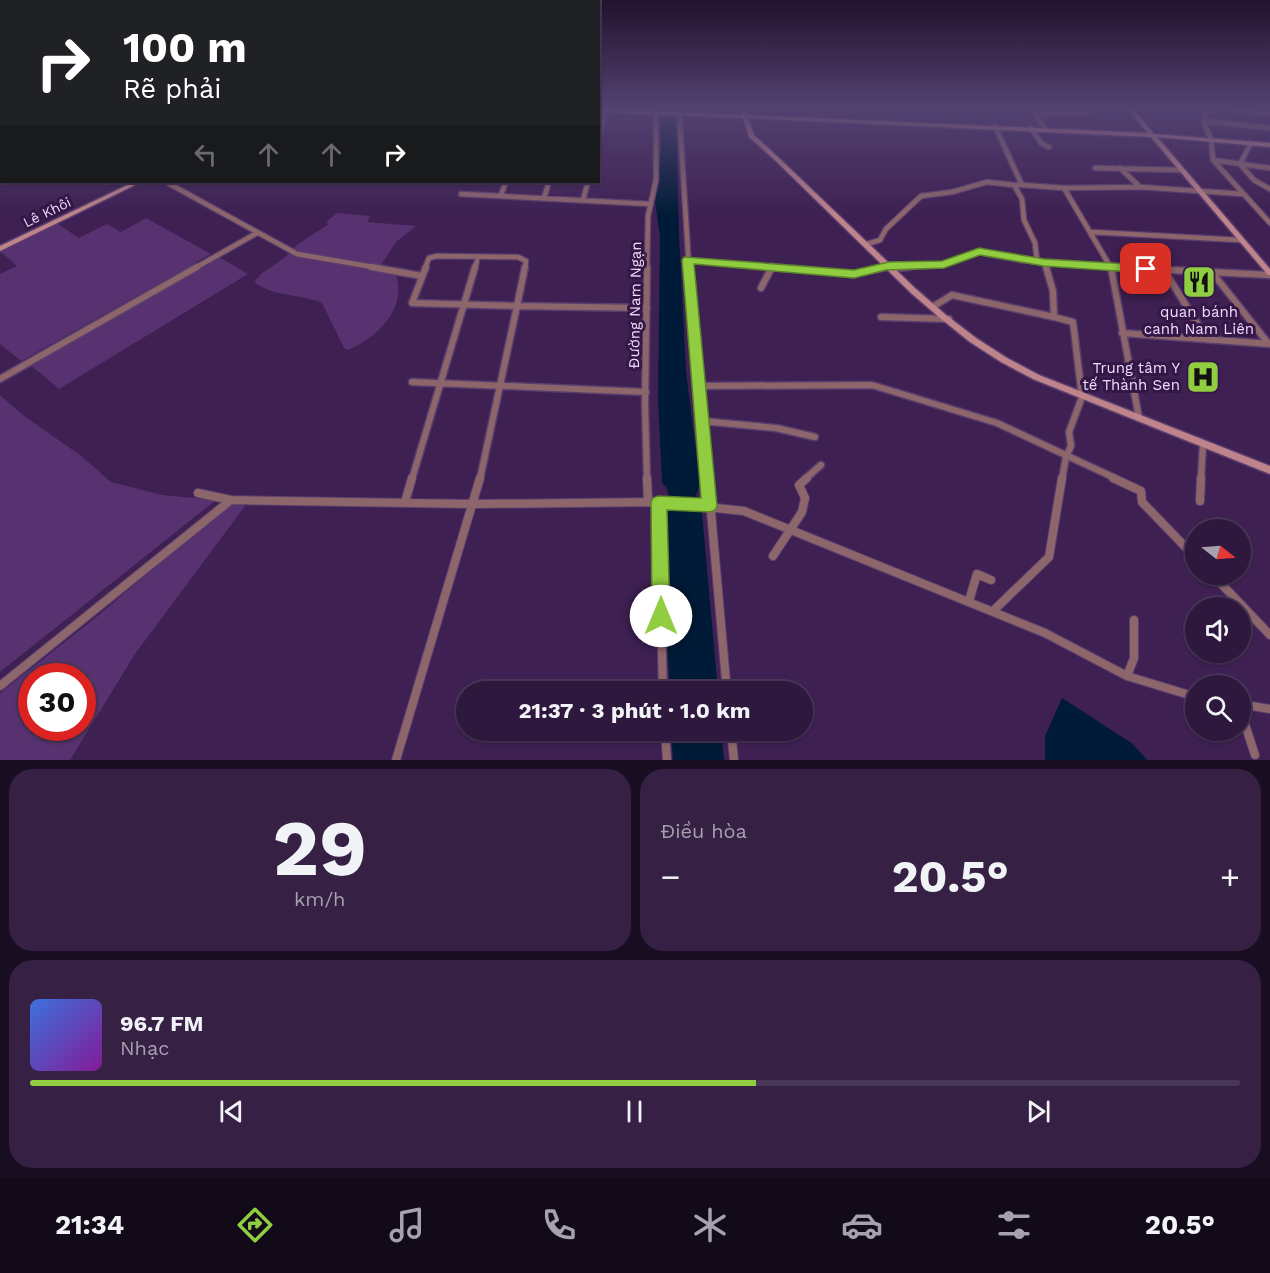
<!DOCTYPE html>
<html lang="vi">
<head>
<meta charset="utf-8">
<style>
  body { margin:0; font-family:"Work Sans",sans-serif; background:#362145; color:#f1f3f6; height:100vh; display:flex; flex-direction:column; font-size:22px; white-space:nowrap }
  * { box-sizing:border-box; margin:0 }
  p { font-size:20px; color:#a7a0b0 }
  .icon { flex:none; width:33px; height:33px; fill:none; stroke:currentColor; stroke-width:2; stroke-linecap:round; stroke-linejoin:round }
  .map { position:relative; height:760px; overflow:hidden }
  .side { display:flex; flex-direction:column; gap:9px; padding:9px; background:#190d22; flex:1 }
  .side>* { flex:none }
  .top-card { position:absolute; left:0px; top:0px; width:600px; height:183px; box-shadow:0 2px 4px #0004,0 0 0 2px #493758; background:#202124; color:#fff; overflow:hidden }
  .needle { width:39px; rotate:107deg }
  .tools { position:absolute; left:1185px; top:519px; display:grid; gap:12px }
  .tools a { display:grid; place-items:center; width:66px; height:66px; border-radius:50%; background:#2e183e; box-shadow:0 2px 4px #0004,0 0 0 2px #493758; font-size:30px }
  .speed { position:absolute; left:18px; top:663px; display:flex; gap:12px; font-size:30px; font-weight:700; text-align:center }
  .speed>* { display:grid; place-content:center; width:78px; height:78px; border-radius:50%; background:#2e183e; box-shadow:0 2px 4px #0004,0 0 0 2px #493758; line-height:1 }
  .speed .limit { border:9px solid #d22; background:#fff; color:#111 }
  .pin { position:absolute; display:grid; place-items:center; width:51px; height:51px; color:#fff; margin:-26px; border-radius:12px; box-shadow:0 3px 9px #0006 }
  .me { position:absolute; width:66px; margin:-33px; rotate:0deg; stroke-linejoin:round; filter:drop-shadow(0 0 4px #0008) }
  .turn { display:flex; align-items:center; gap:21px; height:126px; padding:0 24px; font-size:27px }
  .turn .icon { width:78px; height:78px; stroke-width:2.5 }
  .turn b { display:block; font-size:42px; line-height:51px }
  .lanes { display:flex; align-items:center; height:57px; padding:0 24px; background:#0003; justify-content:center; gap:30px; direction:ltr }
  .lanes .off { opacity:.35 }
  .big { font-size:45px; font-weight:700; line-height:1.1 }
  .side .widget { flex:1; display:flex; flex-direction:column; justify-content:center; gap:9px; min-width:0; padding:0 21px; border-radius:24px; background:#362145 }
  .side .dial { align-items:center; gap:0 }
  .dial b { font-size:78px; line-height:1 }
  .song { display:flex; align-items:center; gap:18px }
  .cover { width:72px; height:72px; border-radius:9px; background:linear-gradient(135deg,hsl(220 70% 55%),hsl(290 70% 35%)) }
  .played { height:6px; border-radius:3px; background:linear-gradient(90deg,#90cd40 60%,#493758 60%) }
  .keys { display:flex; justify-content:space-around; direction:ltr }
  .heat { display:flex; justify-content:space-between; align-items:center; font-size:33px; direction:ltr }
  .side .tiles { flex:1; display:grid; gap:9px; grid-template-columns:1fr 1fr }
  .widget:last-child { grid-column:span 2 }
  .trip { position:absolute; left:456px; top:681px; width:357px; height:60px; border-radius:30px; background:#2e183e; box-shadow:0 2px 4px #0004,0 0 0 2px #493758; font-weight:700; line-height:60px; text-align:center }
  .dock { display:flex; height:96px; justify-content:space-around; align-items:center; background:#120a19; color:#a7a0b0 }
  .dock .icon { width:42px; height:42px }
  .dock .active { color:#90cd40 }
  .dock b { font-size:27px; color:#f1f3f6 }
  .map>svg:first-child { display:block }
</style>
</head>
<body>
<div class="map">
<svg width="1270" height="760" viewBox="0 0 1270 760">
  <rect width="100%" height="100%" fill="#3e2052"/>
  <path fill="#573170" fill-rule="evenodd" d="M337 213 370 216 367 222 416 226 396 242 379 268 396 275C407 310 377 337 348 350L344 348 322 303C299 293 275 298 254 282L261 274 284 258 298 244 329 224 326 222Z
    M146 218 211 254 21 361 0 344V274L17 266 0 251 58 224 79 238 107 224 121 232Z
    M219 257 248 274 59 389 29 364Z
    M0 395 24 416 80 455 111 482 162 495 216 500 0 672Z
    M232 502H248L135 654 70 760H0V693L94 619ZM32 676H82V728H32Z"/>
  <path fill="#001b37" d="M660 109H677L674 115 676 119 679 234 686 371 700 485 696 495 701 502 718 691H670L664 587V504L669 497 667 488 662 483 658 400 660 236 655 202 661 151Z
    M916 109H1078L944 114Z
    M1062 698 1133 744 1147 760H1045V736Z
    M671 731H721L724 760H673Z"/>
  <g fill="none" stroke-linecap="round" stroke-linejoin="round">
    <defs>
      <path id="street-far2" d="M679 109 689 268
        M1207 109 1204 123 1211 139 1213 160 1270 223
        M1228 109 1270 114
        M1205 121 1270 128
        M995 126 1022 185H1014L1022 199 1024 220 1035 243 1037 261
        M1031 128 1041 143 1049 147
        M1045 129 1035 114 1085 113 1091 109
        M598 139 604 116
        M1213 160 1270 168
        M1240 164 1254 180 1270 189
        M1240 164 1251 143
        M1095 168 1181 170
        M1120 168 1140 187
        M166 182 297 254 379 268
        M1022 185 1064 188 1140 187 1243 194
        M1064 188 1111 268
        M461 194 650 204
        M501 195 506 182
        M544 198 549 182
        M583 200 588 182
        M1091 232 1240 240
        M867 244 880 240 886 229 921 196 952 192 987 182 1014 185
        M688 260 788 268
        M1044 262 1046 268
        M195 268 257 233
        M425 268 429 258 437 256 518 257 526 261 525 268
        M475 268 478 257
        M647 268 648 216 656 180V109
        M771 268 772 266
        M878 268 889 266
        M891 268 944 265 979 252 1021 260 1140 268"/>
      <path id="street-far1" d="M371 267 422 276
        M426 267 412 303 517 306
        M647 267 645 404 647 479
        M689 267 708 479
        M770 267 854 274 885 267
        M1046 267 1053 291 1054 317 1073 322 1082 397 1069 432 1071 446 1066 457 1062 479
        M1110 267 1270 275
        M1111 267 1139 418
        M891 268 909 267
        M1164 270 1207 339
        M1211 271 1268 343
        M761 288 772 267
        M517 306 647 308
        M517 306 525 267
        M934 306 952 295 1054 317
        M881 317 949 319
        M1122 333 1270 344
        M0 379 197 267
        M412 382 646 392
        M699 386 872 385 997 423 1117 479
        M702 421 776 428 815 437
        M412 479 475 267
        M480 479 517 306
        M805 479 821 465
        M1201 479 1203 444"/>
      <path id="street" d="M647 478 648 502
        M708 478 727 692
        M1113 478 1141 491 1142 502 1196 558
        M198 493 231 500
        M1200 501 1201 478
        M405 502 412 478
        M658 502 663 692
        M773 556 802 512 805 498 799 485 807 478
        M1212 574 1270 635
        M969 601 977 574 991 580
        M993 611 1049 557 1062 478
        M1127 676 1134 658V620
        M0 686 231 500 474 504 658 502 744 511 1045 633 1127 676 1196 697
        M1240 704 1270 709
        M1240 709 1255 755
        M665 730 667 760
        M731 730 734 760
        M396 760 480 478"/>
      <path id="secondary" d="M598 109 742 115 741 109H746L747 115 1148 133 1128 109H1133L1154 134 1270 143V147L1157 137 1270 269V275H1268L1151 137 748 118 754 135 780 159 916 289 946 315 976 338 1007 358 1039 375 1270 466V474L1033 379 1001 362 970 342 940 318 911 293 776 161 749 137 743 118 598 112Z
        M0 166H2V170H0Z
        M0 172H2V176H0Z
        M134 182H141L0 251V246Z"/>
    </defs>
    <use href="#street-far2" stroke="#5a3e6d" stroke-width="7"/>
    <use href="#street-far1" stroke="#5a3e6d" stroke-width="9"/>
    <use href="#street" stroke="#5a3e6d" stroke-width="10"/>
    <use href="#secondary" stroke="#5a3e6d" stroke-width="3"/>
    <use href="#street-far2" stroke="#8c666b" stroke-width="4.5"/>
    <use href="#street-far1" stroke="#8c666b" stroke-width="6"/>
    <use href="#street" stroke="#8c666b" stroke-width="8"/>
    <use href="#secondary" fill="#bf838b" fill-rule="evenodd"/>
  </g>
  <linearGradient id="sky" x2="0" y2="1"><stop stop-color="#22122d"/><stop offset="0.5" stop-color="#524271"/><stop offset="1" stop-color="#524271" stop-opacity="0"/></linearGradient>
  <rect width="1270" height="216" fill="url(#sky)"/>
  <path fill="#90cd40" stroke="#5e852a" stroke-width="1.5" d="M979 248 1044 259 1146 265 1152 269 1146 273 1044 266 980 255 944 268 886 270 854 278 694 264 717 506 715 510 710 512 667 510 670 616 667 622 661 625 655 622 652 616 651 502 653 498 658 496 701 498 682 260 684 257 854 270 889 262 942 261Z"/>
  <defs>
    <symbol id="restaurant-square" viewBox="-11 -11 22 22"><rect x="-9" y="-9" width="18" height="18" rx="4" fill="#90cd40" stroke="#341647"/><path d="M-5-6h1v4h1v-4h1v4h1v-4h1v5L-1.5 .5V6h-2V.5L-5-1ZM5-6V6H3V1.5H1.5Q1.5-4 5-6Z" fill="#111"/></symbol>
    <symbol id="hospital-square" viewBox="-11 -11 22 22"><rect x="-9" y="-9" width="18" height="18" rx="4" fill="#90cd40" stroke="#341647"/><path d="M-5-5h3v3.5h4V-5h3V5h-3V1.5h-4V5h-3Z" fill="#111"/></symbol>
  </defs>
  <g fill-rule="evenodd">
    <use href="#restaurant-square" x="1180" y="263" width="38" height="38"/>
    <use href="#hospital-square" x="1184" y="358" width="38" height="38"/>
  </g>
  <g text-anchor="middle" stroke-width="6" stroke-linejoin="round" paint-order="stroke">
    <g font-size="14" fill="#eedcfc" stroke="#341647">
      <text transform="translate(47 212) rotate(-26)" y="5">Lê Khôi</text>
    </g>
    <g font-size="15" fill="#eedcfc" stroke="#341647">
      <text transform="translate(635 305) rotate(-89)" y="5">Đường Nam Ngạn</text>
    </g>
    <g font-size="15" fill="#eedcfc" stroke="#341647">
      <text x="1199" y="317">quan bánh<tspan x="1199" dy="17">canh Nam Liên</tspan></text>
      <text x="1180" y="373" text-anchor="end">Trung tâm Y<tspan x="1180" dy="17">tế Thành Sen</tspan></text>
    </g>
  </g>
</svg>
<div class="tools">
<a><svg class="needle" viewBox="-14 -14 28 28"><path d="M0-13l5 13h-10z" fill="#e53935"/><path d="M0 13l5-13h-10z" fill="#a7a0b0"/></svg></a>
<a><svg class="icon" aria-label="sound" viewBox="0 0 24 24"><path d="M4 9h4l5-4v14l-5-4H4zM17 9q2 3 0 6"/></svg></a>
<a><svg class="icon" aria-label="search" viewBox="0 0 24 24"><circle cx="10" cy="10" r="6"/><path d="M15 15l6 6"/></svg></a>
</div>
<div class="speed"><div class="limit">30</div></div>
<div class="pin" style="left:1146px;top:269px;background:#d93025"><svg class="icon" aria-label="arrive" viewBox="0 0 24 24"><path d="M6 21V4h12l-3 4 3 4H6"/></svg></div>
<svg class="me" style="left:661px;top:616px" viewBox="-20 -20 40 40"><circle r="19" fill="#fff"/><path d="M0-13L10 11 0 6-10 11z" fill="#90cd40"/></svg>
<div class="trip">21:37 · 3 phút · 1.0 km</div>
<div class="top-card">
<div class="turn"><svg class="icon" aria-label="right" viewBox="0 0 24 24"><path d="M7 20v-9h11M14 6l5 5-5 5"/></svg><div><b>100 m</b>Rẽ phải</div></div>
<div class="lanes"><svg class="icon off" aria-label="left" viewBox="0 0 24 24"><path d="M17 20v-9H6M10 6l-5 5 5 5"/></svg><svg class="icon off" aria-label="ahead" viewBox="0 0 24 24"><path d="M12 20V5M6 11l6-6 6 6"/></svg><svg class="icon off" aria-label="ahead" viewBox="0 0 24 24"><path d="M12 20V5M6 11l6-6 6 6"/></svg><svg class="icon" aria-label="right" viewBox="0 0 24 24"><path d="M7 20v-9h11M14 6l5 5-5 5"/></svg></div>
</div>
</div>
<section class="side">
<div class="tiles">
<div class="widget dial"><b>29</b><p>km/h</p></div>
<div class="widget"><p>Điều hòa</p>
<div class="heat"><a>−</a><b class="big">20.5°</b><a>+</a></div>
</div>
<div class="widget">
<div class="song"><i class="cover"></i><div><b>96.7 FM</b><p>Nhạc</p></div></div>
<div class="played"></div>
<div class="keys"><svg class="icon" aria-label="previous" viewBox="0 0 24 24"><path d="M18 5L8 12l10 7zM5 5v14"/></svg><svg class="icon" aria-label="pause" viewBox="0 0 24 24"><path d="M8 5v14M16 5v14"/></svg><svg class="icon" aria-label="next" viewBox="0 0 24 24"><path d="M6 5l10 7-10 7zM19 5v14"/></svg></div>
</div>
</div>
</section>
<nav class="dock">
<b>21:34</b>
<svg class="icon active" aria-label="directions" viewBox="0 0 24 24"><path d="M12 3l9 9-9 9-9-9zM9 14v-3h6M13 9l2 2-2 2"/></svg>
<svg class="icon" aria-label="music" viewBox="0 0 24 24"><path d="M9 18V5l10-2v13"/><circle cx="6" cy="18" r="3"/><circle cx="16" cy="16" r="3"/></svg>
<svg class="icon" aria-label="phone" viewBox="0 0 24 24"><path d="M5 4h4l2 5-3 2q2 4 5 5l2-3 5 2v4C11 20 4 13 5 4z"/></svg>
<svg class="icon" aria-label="climate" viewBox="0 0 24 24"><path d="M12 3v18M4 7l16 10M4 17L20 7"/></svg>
<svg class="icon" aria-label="car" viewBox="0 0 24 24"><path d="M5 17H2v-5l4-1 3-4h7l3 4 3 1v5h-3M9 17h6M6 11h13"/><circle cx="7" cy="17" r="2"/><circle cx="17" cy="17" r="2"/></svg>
<svg class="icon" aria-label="filters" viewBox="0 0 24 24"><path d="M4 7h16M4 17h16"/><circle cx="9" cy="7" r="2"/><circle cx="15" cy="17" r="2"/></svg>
<b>20.5°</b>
</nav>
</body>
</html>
